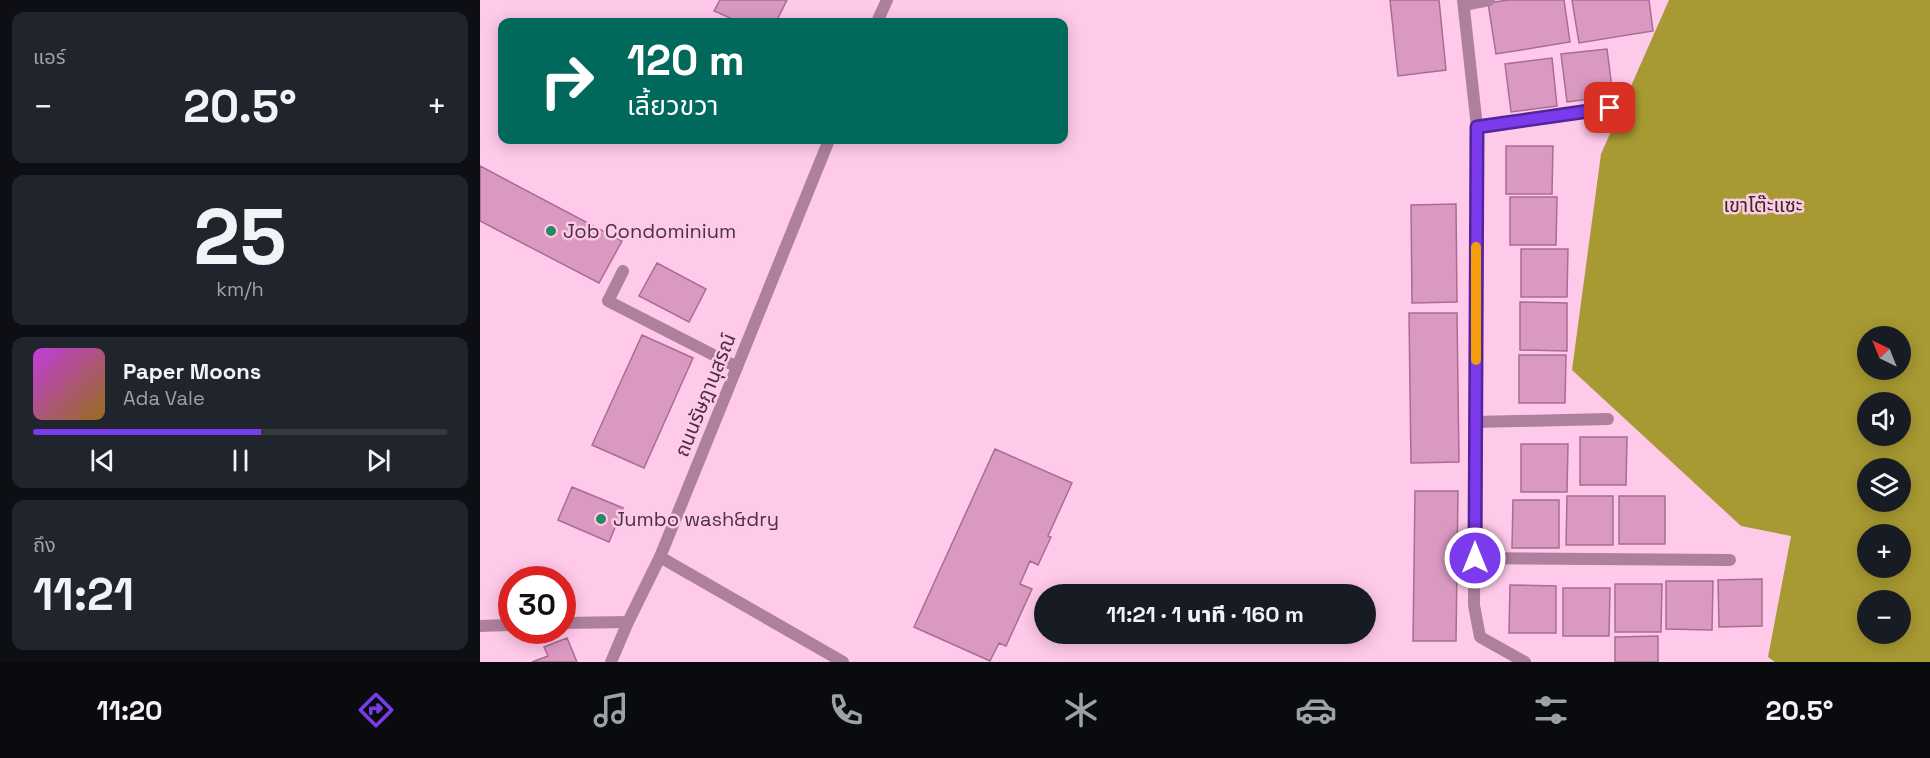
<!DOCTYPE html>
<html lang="th">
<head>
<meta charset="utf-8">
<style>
  body { margin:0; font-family:"Space Grotesk","Noto Sans Thai",sans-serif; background:#20242c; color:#f1f3f6; height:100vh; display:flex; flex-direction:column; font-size:22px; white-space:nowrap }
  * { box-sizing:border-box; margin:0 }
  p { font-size:20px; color:#9ea1a6 }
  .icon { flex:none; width:33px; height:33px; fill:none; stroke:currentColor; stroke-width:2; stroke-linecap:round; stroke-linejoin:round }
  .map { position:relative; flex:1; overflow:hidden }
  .details { display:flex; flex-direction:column; gap:12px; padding:12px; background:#0d0f14; width:480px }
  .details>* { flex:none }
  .banner { position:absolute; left:18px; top:18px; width:570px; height:126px; border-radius:12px; box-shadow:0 3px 15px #0003; background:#00695c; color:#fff; overflow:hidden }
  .needle { width:39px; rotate:317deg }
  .fabs { position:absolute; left:1377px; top:326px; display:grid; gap:12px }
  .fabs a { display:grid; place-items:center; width:54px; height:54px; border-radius:50%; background:#171b24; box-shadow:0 3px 15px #0003; font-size:30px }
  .speed { position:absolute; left:18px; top:566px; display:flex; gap:12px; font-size:30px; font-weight:700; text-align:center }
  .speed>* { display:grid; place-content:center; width:78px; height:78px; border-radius:50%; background:#171b24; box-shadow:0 3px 15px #0003; line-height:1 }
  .speed .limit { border:9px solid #d22; background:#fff; color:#111 }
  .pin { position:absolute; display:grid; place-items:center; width:51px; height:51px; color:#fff; margin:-26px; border-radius:12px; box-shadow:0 3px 9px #0006 }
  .me { position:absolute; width:66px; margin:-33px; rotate:0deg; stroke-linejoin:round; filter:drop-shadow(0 0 4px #0008) }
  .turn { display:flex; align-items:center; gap:21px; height:126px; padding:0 30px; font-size:27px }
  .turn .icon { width:78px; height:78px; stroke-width:2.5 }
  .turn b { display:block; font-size:42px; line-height:51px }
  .big { font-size:45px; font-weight:800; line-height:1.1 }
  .details .widget { flex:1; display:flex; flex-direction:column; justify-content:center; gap:9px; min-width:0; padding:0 21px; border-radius:12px; background:#20242c }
  .details .dial { align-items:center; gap:0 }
  .dial b { font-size:78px; line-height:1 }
  .song { display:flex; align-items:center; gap:18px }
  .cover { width:72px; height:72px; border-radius:9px; background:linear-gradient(135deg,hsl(290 70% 55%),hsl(40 70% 35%)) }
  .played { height:6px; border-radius:3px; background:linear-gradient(90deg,#7c3aed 55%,#363941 55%) }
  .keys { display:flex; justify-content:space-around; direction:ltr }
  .heat { display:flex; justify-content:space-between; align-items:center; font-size:33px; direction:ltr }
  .trip { position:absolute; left:554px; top:584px; width:342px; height:60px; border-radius:30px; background:#171b24; box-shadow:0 3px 15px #0003; font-weight:800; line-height:60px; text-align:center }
  .dock { display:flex; height:96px; justify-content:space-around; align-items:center; background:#090b0e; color:#9ea1a6 }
  .dock .icon { width:42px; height:42px }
  .dock .active { color:#7c3aed }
  .dock b { font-size:27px; color:#f1f3f6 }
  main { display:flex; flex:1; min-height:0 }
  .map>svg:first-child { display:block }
</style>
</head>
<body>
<main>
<section class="details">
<div class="widget"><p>แอร์</p>
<div class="heat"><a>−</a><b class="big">20.5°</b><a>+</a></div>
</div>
<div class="widget dial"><b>25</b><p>km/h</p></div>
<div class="widget">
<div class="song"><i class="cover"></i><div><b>Paper Moons</b><p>Ada Vale</p></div></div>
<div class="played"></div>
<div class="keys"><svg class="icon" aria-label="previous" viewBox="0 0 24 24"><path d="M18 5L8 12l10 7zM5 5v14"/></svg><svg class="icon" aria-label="pause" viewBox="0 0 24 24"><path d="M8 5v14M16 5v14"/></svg><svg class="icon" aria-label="next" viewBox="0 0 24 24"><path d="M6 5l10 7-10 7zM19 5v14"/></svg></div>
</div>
<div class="widget"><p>ถึง</p><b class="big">11:21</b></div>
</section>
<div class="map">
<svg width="1450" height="662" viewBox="0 0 1450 662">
  <rect width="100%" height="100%" fill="#ffc9ea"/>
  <path fill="#a89a32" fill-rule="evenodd" d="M1189 0H1450V662H1295L1288 657 1311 536 1261 526 1092 370 1121 154ZM1388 336H1420V369H1388ZM1388 402H1420V435H1388ZM1388 468H1420V501H1388ZM1388 534H1420V567H1388ZM1388 600H1420V633H1388Z"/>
  <path fill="#d999c1" stroke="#a96c93" stroke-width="1.5" d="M240 0H307L296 22H259L234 11Z
    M910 0H959L966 70 918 76Z
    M1028 0H1084L1090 42 1016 54 1008 3Z
    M1092 0H1169L1173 31 1099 43Z
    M1127 49 1133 96 1087 102 1081 54Z
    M1072 58 1077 106 1031 112 1025 64Z
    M1026 146H1073L1072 194H1026Z
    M0 166 142 241 119 283 0 221Z
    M1030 197H1077L1076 245H1030Z
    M976 204 977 302 932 303 931 205Z
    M1041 249H1088L1087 297H1041Z
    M177 263 226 289 209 322 159 296Z
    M1040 302 1087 303V351L1040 350Z
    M929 313H977L979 462 931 463Z
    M162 335 213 358 164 468 112 445Z
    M1039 355H1086L1085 403H1039Z
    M1100 437H1147L1146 485H1100Z
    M1041 444H1088L1087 492H1041Z
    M515 449 592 483 568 536 571 537 558 565 550 561 540 584 552 589 526 646 519 643 510 661 434 627Z
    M92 487 143 508 129 542 78 520Z
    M935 491H978L976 641H933Z
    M1087 496H1133V545H1086Z
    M1139 496H1185V544H1139Z
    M1033 500H1079V548H1032Z
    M1282 579V626L1239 627 1238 580Z
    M1186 581H1233L1232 630 1186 629Z
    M1135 584H1182L1181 632H1135Z
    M1030 585 1076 586V633H1029Z
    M1083 588H1130L1129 636H1083Z
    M1178 636V662H1135V637Z
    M87 638 97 662H52L68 656 64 647Z"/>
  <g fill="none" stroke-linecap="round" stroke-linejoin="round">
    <path stroke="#ae809d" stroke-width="12" d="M143 271 128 301 257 367
      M82 623 148 622
      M0 626 32 625"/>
    <path stroke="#ae809d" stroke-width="12" d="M983 0 997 127 994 605 1000 637 1045 662
      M984 5 1009 0
      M997 127 1130 108
      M995 422 1128 419
      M180 557 363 662
      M995 558 1250 560"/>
    <path stroke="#ae809d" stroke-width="12" d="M397 22 407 0
      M131 662 148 622 180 557 349 140"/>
  </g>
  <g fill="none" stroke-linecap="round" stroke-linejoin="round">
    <defs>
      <path id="route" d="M995 558 997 127 1130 108"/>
    </defs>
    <use href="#route" stroke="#51269a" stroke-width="15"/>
    <use href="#route" stroke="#7c3aed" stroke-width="10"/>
    <path stroke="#f59e0b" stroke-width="10" d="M996 360V247"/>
  </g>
  <g fill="#298860" stroke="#ffc9ea" stroke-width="2">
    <circle cx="71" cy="231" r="6"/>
    <circle cx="121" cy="519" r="6"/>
  </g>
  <g text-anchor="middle" stroke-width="5" stroke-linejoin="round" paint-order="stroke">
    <g font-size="20" fill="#322f19" stroke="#ffc9ea">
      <text x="1283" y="212">เขาโต๊ะแซะ</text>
    </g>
    <g font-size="20" fill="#4b3041" stroke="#ffc9ea" text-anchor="start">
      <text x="83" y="238">Job Condominium</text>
      <text x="133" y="526">Jumbo wash&amp;dry</text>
    </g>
    <g font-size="20" fill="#4b3041" stroke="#ffc9ea">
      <text transform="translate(225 395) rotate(-68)" y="7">ถนนรัษฎานุสรณ์</text>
    </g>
  </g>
</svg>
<div class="fabs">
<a><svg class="needle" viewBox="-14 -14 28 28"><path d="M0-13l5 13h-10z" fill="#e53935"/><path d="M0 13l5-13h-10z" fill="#9ea1a6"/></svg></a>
<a><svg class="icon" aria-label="sound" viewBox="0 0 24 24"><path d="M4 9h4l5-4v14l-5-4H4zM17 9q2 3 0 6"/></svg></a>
<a><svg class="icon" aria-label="layers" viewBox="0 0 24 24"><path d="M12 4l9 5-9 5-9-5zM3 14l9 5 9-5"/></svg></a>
<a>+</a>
<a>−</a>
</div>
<div class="speed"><div class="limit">30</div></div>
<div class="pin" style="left:1130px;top:108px;background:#d93025"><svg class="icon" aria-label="arrive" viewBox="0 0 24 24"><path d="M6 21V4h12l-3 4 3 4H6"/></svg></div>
<svg class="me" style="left:995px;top:558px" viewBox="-20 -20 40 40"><circle r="17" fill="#7c3aed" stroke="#fff" stroke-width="3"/><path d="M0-11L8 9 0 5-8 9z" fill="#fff"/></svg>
<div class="trip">11:21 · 1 นาที · 160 m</div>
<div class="banner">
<div class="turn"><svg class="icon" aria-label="right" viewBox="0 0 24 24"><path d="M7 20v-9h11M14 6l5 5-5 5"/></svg><div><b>120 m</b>เลี้ยวขวา</div></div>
</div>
</div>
</main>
<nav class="dock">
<b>11:20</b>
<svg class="icon active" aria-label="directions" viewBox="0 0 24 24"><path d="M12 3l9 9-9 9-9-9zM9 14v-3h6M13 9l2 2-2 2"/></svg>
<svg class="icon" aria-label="music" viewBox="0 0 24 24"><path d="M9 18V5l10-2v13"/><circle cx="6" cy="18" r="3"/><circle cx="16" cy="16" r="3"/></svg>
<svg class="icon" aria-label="phone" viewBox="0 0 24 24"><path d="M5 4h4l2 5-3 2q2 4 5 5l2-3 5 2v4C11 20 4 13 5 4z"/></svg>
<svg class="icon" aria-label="climate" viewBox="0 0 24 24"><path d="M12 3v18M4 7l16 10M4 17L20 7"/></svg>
<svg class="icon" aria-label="car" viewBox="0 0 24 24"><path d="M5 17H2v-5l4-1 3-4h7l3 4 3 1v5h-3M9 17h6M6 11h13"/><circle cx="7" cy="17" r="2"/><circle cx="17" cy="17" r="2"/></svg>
<svg class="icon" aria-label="filters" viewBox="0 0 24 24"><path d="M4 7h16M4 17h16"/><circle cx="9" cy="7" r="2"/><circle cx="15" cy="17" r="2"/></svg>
<b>20.5°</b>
</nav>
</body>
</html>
